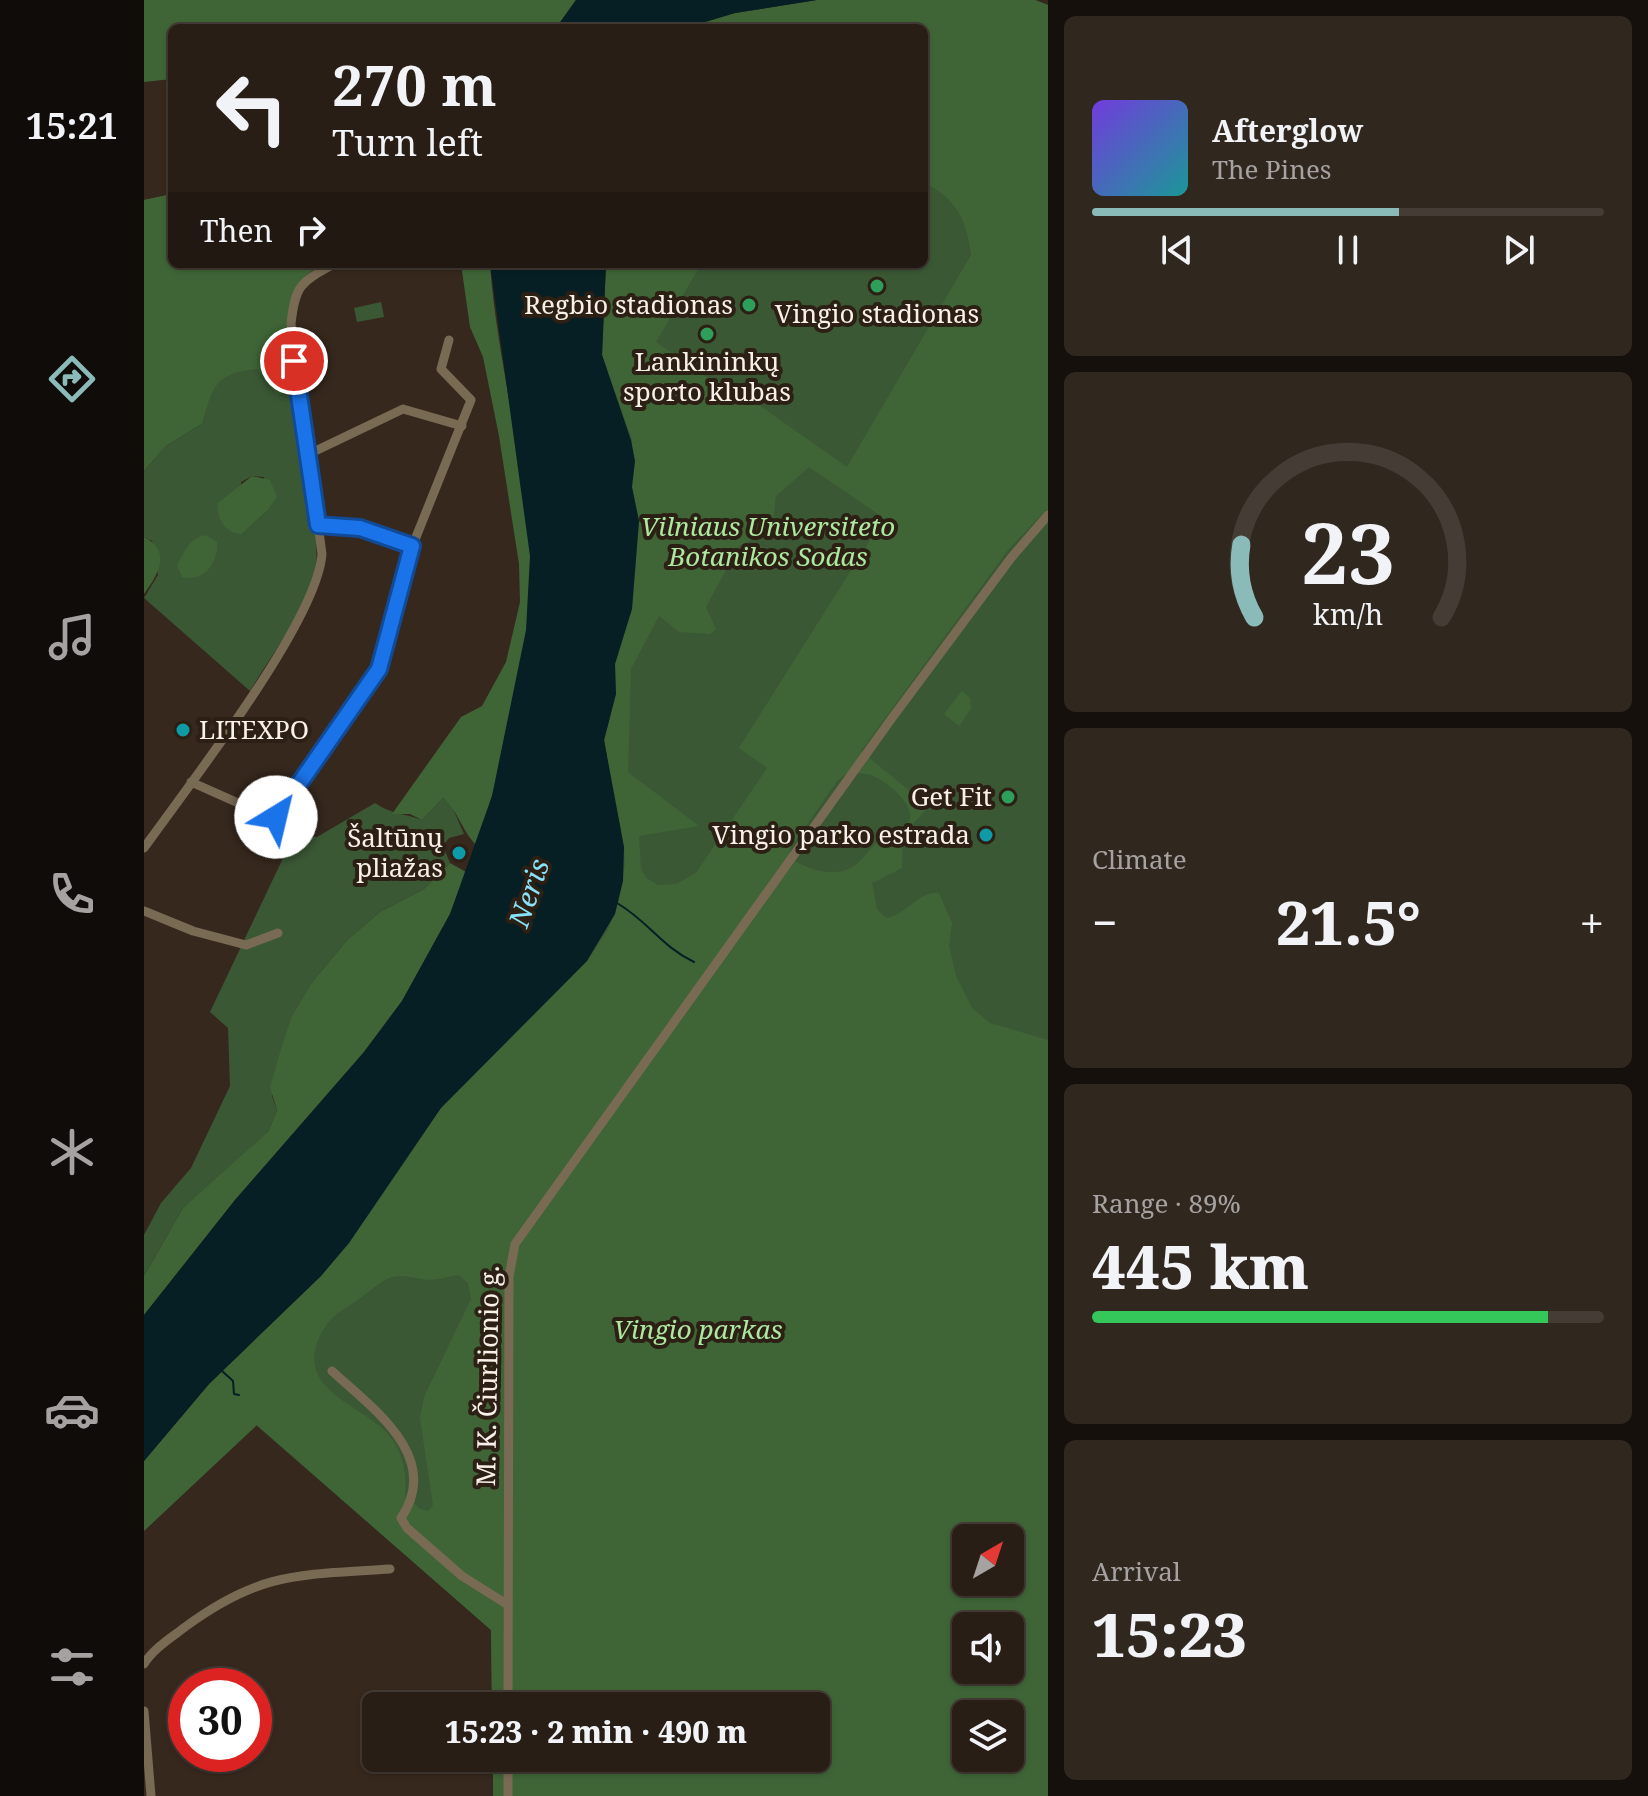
<!DOCTYPE html>
<html lang="en">
<head>
<meta charset="utf-8">
<style>
  body { margin:0; font-family:"Noto Serif",serif; background:#30271f; color:#f1f3f6; height:100vh; display:flex; flex-direction:column; font-size:30px; white-space:nowrap }
  * { box-sizing:border-box; margin:0 }
  p { font-size:26px; color:#a5a2a1 }
  .icon { flex:none; width:44px; height:44px; fill:none; stroke:currentColor; stroke-width:2; stroke-linecap:round; stroke-linejoin:round }
  .map { position:relative; flex:1; overflow:hidden }
  .drawer { display:flex; flex-direction:column; gap:16px; padding:16px; background:#16100c; width:600px }
  .drawer>* { flex:none }
  .hud { position:absolute; left:24px; top:24px; width:760px; height:244px; border-radius:12px; box-shadow:0 2px 6px #0004,0 0 0 2px #443c35; background:#281e16; color:#f1f3f6; overflow:hidden }
  .needle { width:52px; rotate:39deg }
  .fabs { position:absolute; left:808px; top:1524px; display:grid; gap:16px }
  .fabs a { display:grid; place-items:center; width:72px; height:72px; border-radius:12px; background:#281e16; box-shadow:0 2px 6px #0004,0 0 0 2px #443c35; font-size:40px }
  .speed { position:absolute; left:24px; top:1668px; display:flex; gap:16px; font-size:40px; font-weight:700; text-align:center }
  .speed>* { display:grid; place-content:center; width:104px; height:104px; border-radius:50%; background:#281e16; box-shadow:0 2px 6px #0004,0 0 0 2px #443c35; line-height:1 }
  .speed .limit { border:12px solid #d22; background:#fff; color:#111 }
  .pin { position:absolute; display:grid; place-items:center; width:68px; height:68px; color:#fff; margin:-34px; border:4px solid #fff; border-radius:50%; box-shadow:0 2px 8px #0007 }
  .me { position:absolute; width:88px; margin:-44px; rotate:36deg; stroke-linejoin:round; filter:drop-shadow(0 0 6px #0008) }
  .turn { display:flex; align-items:center; gap:28px; height:168px; padding:0 32px; font-size:36px }
  .turn .icon { width:104px; height:104px; stroke-width:2.5 }
  .turn b { display:block; font-size:56px; line-height:68px }
  .then { display:flex; align-items:center; height:76px; padding:0 32px; background:#0003; gap:16px; font-size:30px }
  .big { font-size:60px; font-weight:800; line-height:1.1 }
  .drawer .tile { flex:1; display:flex; flex-direction:column; justify-content:center; gap:12px; min-width:0; padding:0 28px; border-radius:12px; background:#30271f }
  .drawer .dial { align-items:center; gap:0 }
  .dial svg { height:208px; overflow:visible; fill:none; stroke:#443c35; stroke-width:7; stroke-linecap:round; text-anchor:middle }
  .dial text { fill:#f1f3f6; stroke:none }
  .song { display:flex; align-items:center; gap:24px }
  .cover { width:96px; height:96px; border-radius:12px; background:linear-gradient(135deg,hsl(260 70% 55%),hsl(180 70% 35%)) }
  .played { height:8px; border-radius:4px; background:linear-gradient(90deg,#8bbbb9 60%,#443c35 60%) }
  .keys { display:flex; justify-content:space-around; direction:ltr }
  .heat { display:flex; justify-content:space-between; align-items:center; font-size:44px; direction:ltr }
  .charge { height:12px; border-radius:6px; background:linear-gradient(90deg,#34c759 89%,#443c35 0) }
  .trip { position:absolute; left:218px; top:1692px; width:468px; height:80px; border-radius:12px; background:#281e16; box-shadow:0 2px 6px #0004,0 0 0 2px #443c35; font-weight:800; line-height:80px; text-align:center }
  main { display:flex; flex:1; min-height:0 }
  .menu { display:flex; flex-direction:column; width:144px; justify-content:space-around; align-items:center; background:#100c09; color:#a5a2a1 }
  .menu .icon { width:56px; height:56px }
  .menu .current { color:#8bbbb9 }
  .menu b { font-size:36px; color:#f1f3f6 }
  .map>svg:first-child { display:block }
</style>
</head>
<body>
<main>
<nav class="menu">
<b>15:21</b>
<svg class="icon current" aria-label="directions" viewBox="0 0 24 24"><path d="M12 3l9 9-9 9-9-9zM9 14v-3h6M13 9l2 2-2 2"/></svg>
<svg class="icon" aria-label="music" viewBox="0 0 24 24"><path d="M9 18V5l10-2v13"/><circle cx="6" cy="18" r="3"/><circle cx="16" cy="16" r="3"/></svg>
<svg class="icon" aria-label="phone" viewBox="0 0 24 24"><path d="M5 4h4l2 5-3 2q2 4 5 5l2-3 5 2v4C11 20 4 13 5 4z"/></svg>
<svg class="icon" aria-label="climate" viewBox="0 0 24 24"><path d="M12 3v18M4 7l16 10M4 17L20 7"/></svg>
<svg class="icon" aria-label="car" viewBox="0 0 24 24"><path d="M5 17H2v-5l4-1 3-4h7l3 4 3 1v5h-3M9 17h6M6 11h13"/><circle cx="7" cy="17" r="2"/><circle cx="17" cy="17" r="2"/></svg>
<svg class="icon" aria-label="filters" viewBox="0 0 24 24"><path d="M4 7h16M4 17h16"/><circle cx="9" cy="7" r="2"/><circle cx="15" cy="17" r="2"/></svg>
</nav>
<div class="map">
<svg width="904" height="1796" viewBox="0 0 904 1796">
  <rect width="100%" height="100%" fill="#36281d"/>
  <path fill="#3b5835" fill-rule="evenodd" d="M673 0H891L904 5V1796H349V1758H672V1706H348L347 1630 65 1384 177 1276 477 828 462 767 467 710 462 264H780V28H541ZM822 1538H866V1582H822ZM822 1626H866V1670H822ZM822 1714H866V1758H822Z
    M28 194V264H181C94 296 189 508 170 581 163 606 121 665 106 691L0 598 14 575 8 541 0 537V471L22 446 59 423 67 389 80 377 0 345V200ZM108 476 120 477 123 511 98 534 97 482Z
    M237 302 240 317 213 322 210 308Z
    M299 798 307 804 320 834 305 838 299 846 306 863 280 889 236 912 203 940 170 980 128 1096 133 1110 124 1132 115 1143 39 1208 0 1276V1235L17 1203 47 1168 86 1086 84 1028 66 1012 150 835 173 837 231 803C249 815 259 813 278 820Z"/>
  <path fill="#3f6537" fill-rule="evenodd" d="M0 0H432L412 28H28V79L0 82Z
    M673 0H891L904 5V512L902 510 864 550 717 751 785 807 759 834 758 868 728 883 733 909 742 918C762 916 775 890 795 893L808 923 805 946 812 976 828 1008 846 1023 904 1040V1796H349V1758H672V1706H348L347 1630 113 1425 0 1531V1461L65 1384 177 1276 205 1243 297 1108 443 961 464 930 474 903 481 864 480 847 460 740 472 694 471 664 488 609 495 521 488 487V440L458 355 462 264H557L512 342 584 392 589 387 703 467 827 255C823 221 813 198 780 183V28H541L591 13ZM665 467 740 518 595 748 623 768 552 873 532 884 514 885 502 878 497 868 495 836 555 826 484 772 487 669 515 616 535 632 566 634 572 629 562 607 595 546 628 530 632 496ZM703 773C710 773 720 773 727 775 741 780 770 803 766 819 762 831 745 834 736 840 728 846 722 855 715 862 696 880 667 871 647 859L646 849 693 781ZM315 1275 324 1283 327 1299 280 1397 276 1418 289 1505 284 1511 276 1509 261 1495C263 1477 260 1459 250 1442 228 1406 150 1395 175 1338 181 1324 189 1315 203 1307 216 1300 238 1279 248 1277 260 1274 273 1279 285 1280 295 1280 306 1276 315 1275ZM822 1538H866V1582H822ZM822 1626H866V1670H822ZM822 1714H866V1758H822Z
    M28 194V264H181C129 283 144 349 149 392L133 395 113 369C72 373 68 386 59 423L22 446 0 471V200Z
    M317 264H346C353 361 381 456 386 554 391 651 361 754 333 846 318 831 313 809 299 798L278 820 266 814H248L317 717 338 706 362 662 376 602 375 564 355 436 339 357 326 327Z
    M108 476 126 480 133 497 123 511 98 534C81 533 72 518 74 503Z
    M62 535 73 542C75 563 59 583 38 577L33 566C40 552 45 538 62 535Z
    M0 537C28 551 14 575 0 594Z
    M818 691 826 698 827 709 815 726 800 714Z
    M306 863 322 872 306 914 258 1001 220 1052 91 1200 0 1315V1276L39 1208 124 1132 133 1110 126 1087 137 1049 148 1016 170 980 203 940 236 912 280 889Z"/>
  <path fill="#051f25" d="M432 0H673L591 13 541 28H412Z
    M346 264H462L458 355 487 440 491 461 488 487 495 521 488 609 471 664 472 694 460 740 480 847 479 881 471 914 443 961 297 1108 205 1243 177 1276 65 1384 0 1461V1315L91 1200 220 1052 258 1001 306 914 348 796 382 630 386 556Z"/>
  <g fill="none" stroke-linecap="round" stroke-linejoin="round">
    <path stroke="#051f25" stroke-width="2" d="M473 903C505 922 517 946 550 962
      M77 1370 89 1381 90 1394 95 1395"/>
    <path stroke="#796a54" stroke-width="9" d="M165 454 259 409 318 426
      M174 525 216 528 268 546
      M47 782 126 817H132L238 662 258 572 327 400 297 369 305 340
      M0 848C44 786 173 622 178 554L147 324C151 285 157 282 190 264
      M0 911 49 931 102 945 134 933
      M188 1371C228 1408 299 1457 257 1518L263 1528 318 1576 364 1605
      M0 1664C9 1649 27 1638 41 1627 117 1571 156 1575 246 1569
      M364 1706 365 1277 371 1244 748 718 867 558 904 515
      M0 1711 7 1796
      M364 1796V1758"/>
  </g>
  <g fill="none" stroke-linecap="round" stroke-linejoin="round">
    <defs>
      <path id="route" d="M132 817 235 669 268 546 216 528 174 525 150 361"/>
    </defs>
    <use href="#route" stroke="#114b97" stroke-width="20"/>
    <use href="#route" stroke="#1a73e8" stroke-width="14"/>
  </g>
  <g fill="#2e9e5b" stroke="#2c1f14" stroke-width="3">
    <circle cx="733" cy="286" r="8"/>
    <circle cx="605" cy="305" r="8"/>
    <circle cx="563" cy="334" r="8"/>
    <circle cx="864" cy="797" r="8"/>
  </g>
  <g fill="#0f9aa8" stroke="#2c1f14" stroke-width="3">
    <circle cx="39" cy="730" r="8"/>
    <circle cx="842" cy="835" r="8"/>
    <circle cx="315" cy="853" r="8"/>
  </g>
  <g text-anchor="middle" stroke-width="8" stroke-linejoin="round" paint-order="stroke">
    <g font-size="26" fill="#f9f0e8" stroke="#2c1f14" text-anchor="end">
      <text x="589" y="314">Regbio stadionas</text>
      <text x="733" y="323" text-anchor="middle">Vingio stadionas</text>
      <text x="563" y="371" text-anchor="middle">Lankininkų<tspan x="563" dy="30">sporto klubas</tspan></text>
      <text x="55" y="739" text-anchor="start">LITEXPO</text>
      <text x="848" y="806">Get Fit</text>
      <text x="826" y="844">Vingio parko estrada</text>
      <text x="299" y="847">Šaltūnų<tspan x="299" dy="30">pliažas</tspan></text>
    </g>
    <g font-size="26" font-style="italic" fill="#ace8a0" stroke="#2c1f14">
      <text x="624" y="536">Vilniaus Universiteto<tspan x="624" dy="30">Botanikos Sodas</tspan></text>
      <text x="554" y="1339">Vingio parkas</text>
    </g>
    <g font-size="26" fill="#f9f0e8" stroke="#2c1f14">
      <text transform="translate(344 1376) rotate(-89)" y="9">M. K. Čiurlionio g.</text>
    </g>
    <g font-size="28" font-style="italic" fill="#88e2f8" stroke="#2c1f14">
      <text transform="translate(385 893) rotate(-71)" y="10">Neris</text>
    </g>
  </g>
</svg>
<div class="fabs">
<a><svg class="needle" viewBox="-14 -14 28 28"><path d="M0-13l5 13h-10z" fill="#e53935"/><path d="M0 13l5-13h-10z" fill="#a5a2a1"/></svg></a>
<a><svg class="icon" aria-label="sound" viewBox="0 0 24 24"><path d="M4 9h4l5-4v14l-5-4H4zM17 9q2 3 0 6"/></svg></a>
<a><svg class="icon" aria-label="layers" viewBox="0 0 24 24"><path d="M12 4l9 5-9 5-9-5zM3 14l9 5 9-5"/></svg></a>
</div>
<div class="speed"><div class="limit">30</div></div>
<div class="pin" style="left:150px;top:361px;background:#d93025"><svg class="icon" aria-label="arrive" viewBox="0 0 24 24"><path d="M6 21V4h12l-3 4 3 4H6"/></svg></div>
<svg class="me" style="left:132px;top:817px" viewBox="-20 -20 40 40"><circle r="19" fill="#fff"/><path d="M0-13L10 11 0 6-10 11z" fill="#1a73e8"/></svg>
<div class="trip">15:23 · 2 min · 490 m</div>
<div class="hud">
<div class="turn"><svg class="icon" aria-label="left" viewBox="0 0 24 24"><path d="M17 20v-9H6M10 6l-5 5 5 5"/></svg><div><b>270 m</b>Turn left</div></div>
<div class="then">Then<svg class="icon" aria-label="right" viewBox="0 0 24 24"><path d="M7 20v-9h11M14 6l5 5-5 5"/></svg></div>
</div>
</div>
<section class="drawer">
<div class="tile">
<div class="song"><i class="cover"></i><div><b>Afterglow</b><p>The Pines</p></div></div>
<div class="played"></div>
<div class="keys"><svg class="icon" aria-label="previous" viewBox="0 0 24 24"><path d="M18 5L8 12l10 7zM5 5v14"/></svg><svg class="icon" aria-label="pause" viewBox="0 0 24 24"><path d="M8 5v14M16 5v14"/></svg><svg class="icon" aria-label="next" viewBox="0 0 24 24"><path d="M6 5l10 7-10 7zM19 5v14"/></svg></div>
</div>
<div class="tile dial"><svg viewBox="0 0 100 80">
<path d="M14 69A42 42 0 1 1 86 69"/>
<path d="M14 69A42 42 0 0 1 9 41" stroke="#8bbbb9"/>
<text x="50" y="56" font-size="32" font-weight="700">23</text>
<text x="50" y="72" font-size="11">km/h</text>
</svg></div>
<div class="tile"><p>Climate</p>
<div class="heat"><a>−</a><b class="big">21.5°</b><a>+</a></div>
</div>
<div class="tile"><p>Range · 89%</p><b class="big">445 km</b><div class="charge"></div></div>
<div class="tile"><p>Arrival</p><b class="big">15:23</b></div>
</section>
</main>
</body>
</html>
